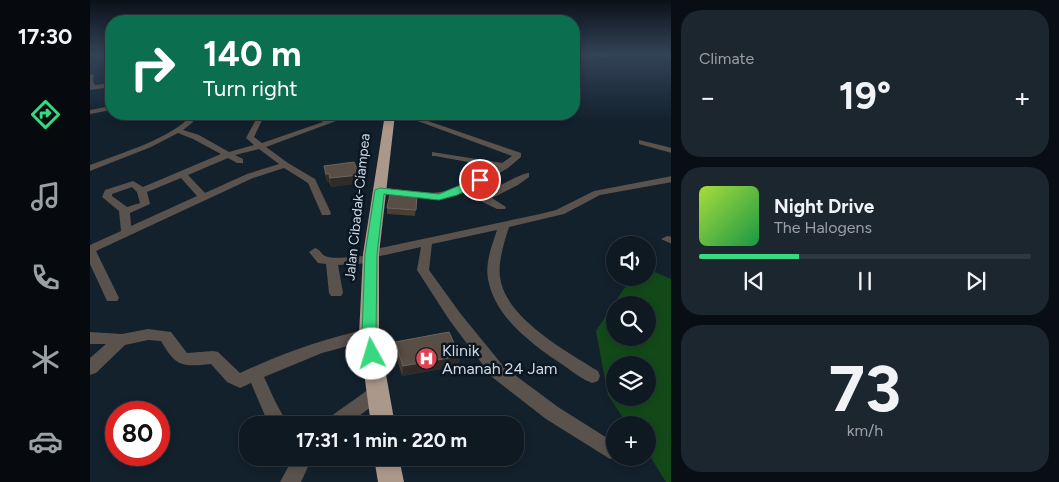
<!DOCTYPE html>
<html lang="en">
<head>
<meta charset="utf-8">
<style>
  body { margin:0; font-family:Figtree,sans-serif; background:#1c262f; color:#f1f3f6; height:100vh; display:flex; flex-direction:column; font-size:19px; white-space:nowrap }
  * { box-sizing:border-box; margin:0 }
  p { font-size:16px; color:#9ba0a5 }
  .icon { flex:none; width:28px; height:28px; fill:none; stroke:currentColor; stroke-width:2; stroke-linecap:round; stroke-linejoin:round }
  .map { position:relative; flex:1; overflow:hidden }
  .details { display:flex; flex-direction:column; gap:10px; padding:10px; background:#080e13; width:388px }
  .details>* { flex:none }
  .hud { position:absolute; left:15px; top:15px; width:475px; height:105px; border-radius:20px; box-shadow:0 2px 8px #0003,0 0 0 1px #2e3840; background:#0b6e4f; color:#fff; overflow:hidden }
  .controls { position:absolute; left:516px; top:236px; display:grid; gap:10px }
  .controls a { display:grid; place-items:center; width:50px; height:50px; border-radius:50%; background:#0e1922; box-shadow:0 2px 8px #0003,0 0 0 1px #2e3840; font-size:25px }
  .speed { position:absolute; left:15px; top:401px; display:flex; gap:10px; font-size:25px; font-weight:700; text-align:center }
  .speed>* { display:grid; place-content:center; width:65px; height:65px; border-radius:50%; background:#0e1922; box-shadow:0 2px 8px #0003,0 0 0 1px #2e3840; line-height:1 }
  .speed .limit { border:8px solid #d22; background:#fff; color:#111 }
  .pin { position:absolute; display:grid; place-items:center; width:42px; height:42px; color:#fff; margin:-21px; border:2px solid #fff; border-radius:50%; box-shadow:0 1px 5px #0007 }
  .me { position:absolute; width:55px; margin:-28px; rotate:354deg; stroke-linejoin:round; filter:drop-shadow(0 0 4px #0008) }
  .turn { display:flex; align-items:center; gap:18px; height:105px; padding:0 15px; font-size:22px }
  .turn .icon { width:65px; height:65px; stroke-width:2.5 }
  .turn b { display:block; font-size:35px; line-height:42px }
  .big { font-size:38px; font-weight:700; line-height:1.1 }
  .details .widget { flex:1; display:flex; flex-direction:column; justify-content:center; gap:8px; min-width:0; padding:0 18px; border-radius:20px; background:#1c262f }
  .details .dial { align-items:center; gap:0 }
  .dial b { font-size:65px; line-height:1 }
  .song { display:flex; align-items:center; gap:15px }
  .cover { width:60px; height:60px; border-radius:8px; background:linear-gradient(135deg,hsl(80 70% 55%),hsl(140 70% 35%)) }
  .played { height:5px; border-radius:2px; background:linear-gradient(90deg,#37d880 30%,#2e3840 30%) }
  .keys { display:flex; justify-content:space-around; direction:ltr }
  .heat { display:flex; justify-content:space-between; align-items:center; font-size:28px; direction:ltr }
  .trip { position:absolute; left:149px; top:416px; width:285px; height:50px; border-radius:20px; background:#0e1922; box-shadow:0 2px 8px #0003,0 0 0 1px #2e3840; font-weight:700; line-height:50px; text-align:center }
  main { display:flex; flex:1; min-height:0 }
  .tabs { display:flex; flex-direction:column; width:90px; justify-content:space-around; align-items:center; background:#060a0e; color:#9ba0a5 }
  .tabs .icon { width:35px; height:35px }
  .tabs .on { color:#37d880 }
  .tabs b { font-size:22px; color:#f1f3f6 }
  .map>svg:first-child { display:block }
</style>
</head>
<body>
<main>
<nav class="tabs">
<b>17:30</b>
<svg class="icon on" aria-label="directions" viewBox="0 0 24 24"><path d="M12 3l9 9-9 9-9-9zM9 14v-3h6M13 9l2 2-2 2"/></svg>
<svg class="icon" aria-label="music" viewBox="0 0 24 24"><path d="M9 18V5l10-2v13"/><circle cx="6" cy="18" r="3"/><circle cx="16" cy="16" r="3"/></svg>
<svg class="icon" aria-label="phone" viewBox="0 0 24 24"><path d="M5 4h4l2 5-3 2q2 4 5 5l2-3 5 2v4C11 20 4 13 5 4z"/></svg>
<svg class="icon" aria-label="climate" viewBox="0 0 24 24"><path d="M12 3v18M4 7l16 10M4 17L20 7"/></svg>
<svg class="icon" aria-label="car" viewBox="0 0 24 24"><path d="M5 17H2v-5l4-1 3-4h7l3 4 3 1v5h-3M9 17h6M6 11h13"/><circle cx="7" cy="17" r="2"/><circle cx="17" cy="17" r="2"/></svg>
</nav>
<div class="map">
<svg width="582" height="482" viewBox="0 0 582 482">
  <rect width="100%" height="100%" fill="#13212d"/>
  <path fill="#134919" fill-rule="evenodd" d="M558 269 581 279V482H576L558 453V425H538L518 395 506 331 541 278H558ZM525 305H558V338H525ZM525 365H558V398H525Z"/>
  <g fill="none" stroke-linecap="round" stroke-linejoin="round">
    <path fill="#5a524d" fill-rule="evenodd" d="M496 54H508L520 57 518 58Z
      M0 74 4 75 3 81 5 85 21 83V87L0 90Z
      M17 93H21V103L18 101Z
      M21 106V110L0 114V110Z
      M27 114H66L42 119Z
      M102 114H108L102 123 93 130 109 135 139 152 164 145 156 138 169 114H175L164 137 172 143 233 122 221 114H229L240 120 256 114H265L176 147 198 163 225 179 241 213 240 215H232L218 183 194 168 163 178 6 251 29 298 27 301H17L0 264V245L31 231 29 211 12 197 15 190 43 181 53 187 131 154 103 139 88 133 61 147 0 171V165C28 154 84 138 102 114ZM169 149 189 164 157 174 115 193 98 175 138 158 147 163H153V159L145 155ZM91 178 107 196 41 226 40 213 60 204 57 192ZM42 187 47 192 50 203 37 207 22 196V194Z
      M338 114H346L335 120 431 153V157L418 168 381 189 394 194C402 190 433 172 439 173V177L428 185 402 198 416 207 415 209H407L374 193 347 200 287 192V188L290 187C345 196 358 198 406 167L345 156H342V152L412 163 422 156 325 120Z
      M549 140 582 148V153L549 144Z
      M582 176V182L510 195 474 214 419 227C414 243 408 261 410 277 415 318 476 351 508 371L510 376 508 381 502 383C492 379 484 373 476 367 445 346 405 319 398 279 395 263 402 245 407 230L342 244 339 270 370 313 414 367 468 407 525 443V457L520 459 456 419 402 377 360 321 327 270 331 247 286 257 287 259 285 262 281 263 248 265 253 293 251 296H241L239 293 236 264 228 263 219 252 225 248C231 250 230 253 235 256 243 260 266 256 276 256L277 251 281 250 450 214 466 210 504 191Z
      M577 236 582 237V244L571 239Z
      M58 329 81 332 97 353 123 351 128 352 150 373C191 354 234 338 279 329L284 331 286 335 284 339 232 353 174 377 185 401 198 425H179L161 383 150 388 137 382 121 364C92 367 86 367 71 341L58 340 35 345 6 373 0 375V358L16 344H0V332L32 334Z
      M288 385 294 387 296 392 294 397 257 425H234L237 419 282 387Z
      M203 458H222L211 482H190Z"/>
    <path fill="#ac988b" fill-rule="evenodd" d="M295 114H305L289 254V335L305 425H281L269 335 273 254Z
      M284 458H309L314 482H288Z"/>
  </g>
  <path fill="#4a3d32" d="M234 166 270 175V183L241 187 239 182H237L235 174Z
    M327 195 325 216 297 214V208Z
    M305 342 370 356 368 366 312 376 305 352Z"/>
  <path fill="#2e2b28" d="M236 174H239V182H237Z
    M270 175V183L241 187 240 178Z
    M370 356 368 366 312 376 313 366Z"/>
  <path fill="#584e45" stroke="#6b635d" d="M264 162 270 175 240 178 239 174H236L234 166Z
    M300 194 327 195 326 210 297 208Z
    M359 332 370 356 313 366 305 342Z"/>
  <linearGradient id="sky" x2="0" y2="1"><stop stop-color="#0a1219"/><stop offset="0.45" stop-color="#334357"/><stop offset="1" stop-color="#334357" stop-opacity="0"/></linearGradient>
  <rect width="582" height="121" fill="url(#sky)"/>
  <path fill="#37d880" stroke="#248c53" d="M390 177 395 180 394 182 367 195 349 200 294 194 287 254 286 335 290 354 287 359 282 361 277 359 272 335 275 254 285 190 290 188 349 194Z"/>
  <defs>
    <symbol id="hospital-disc" viewBox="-11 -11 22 22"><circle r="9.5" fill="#e0444e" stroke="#0a1723"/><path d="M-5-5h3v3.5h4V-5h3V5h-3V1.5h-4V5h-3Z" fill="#fff"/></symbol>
  </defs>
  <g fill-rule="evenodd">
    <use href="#hospital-disc" x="324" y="346" width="25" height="25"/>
  </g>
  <g text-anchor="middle" stroke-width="5" stroke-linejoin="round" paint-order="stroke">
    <g font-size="14" fill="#d0d9e1" stroke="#0a1723">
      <text transform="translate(267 207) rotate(-84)" y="5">Jalan Cibadak-Ciampea</text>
    </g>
    <g font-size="16" fill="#d0d9e1" stroke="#0a1723" text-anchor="start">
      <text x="352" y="356">Klinik<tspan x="352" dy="18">Amanah 24 Jam</tspan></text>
    </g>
  </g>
</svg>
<div class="controls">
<a><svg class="icon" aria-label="sound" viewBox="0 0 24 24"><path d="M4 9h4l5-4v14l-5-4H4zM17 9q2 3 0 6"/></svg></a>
<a><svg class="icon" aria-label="search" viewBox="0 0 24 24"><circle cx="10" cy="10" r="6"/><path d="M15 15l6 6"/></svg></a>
<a><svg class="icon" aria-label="layers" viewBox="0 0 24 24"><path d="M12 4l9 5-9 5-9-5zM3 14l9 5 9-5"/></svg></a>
<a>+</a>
</div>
<div class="speed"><div class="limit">80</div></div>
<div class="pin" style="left:390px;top:180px;background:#d93025"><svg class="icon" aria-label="arrive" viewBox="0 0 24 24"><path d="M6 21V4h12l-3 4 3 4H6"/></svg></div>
<svg class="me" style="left:282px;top:354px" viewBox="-20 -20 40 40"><circle r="19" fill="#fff"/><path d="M0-13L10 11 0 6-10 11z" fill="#37d880"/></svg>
<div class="trip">17:31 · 1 min · 220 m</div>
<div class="hud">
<div class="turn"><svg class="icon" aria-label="right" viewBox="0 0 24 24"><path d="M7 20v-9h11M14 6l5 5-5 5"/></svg><div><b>140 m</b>Turn right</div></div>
</div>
</div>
<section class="details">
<div class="widget"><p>Climate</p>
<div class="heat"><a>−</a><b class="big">19°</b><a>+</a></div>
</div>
<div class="widget">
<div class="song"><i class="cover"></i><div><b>Night Drive</b><p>The Halogens</p></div></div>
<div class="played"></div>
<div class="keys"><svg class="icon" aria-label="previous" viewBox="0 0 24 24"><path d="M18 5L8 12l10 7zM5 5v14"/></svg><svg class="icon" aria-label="pause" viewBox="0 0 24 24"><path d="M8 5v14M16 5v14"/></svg><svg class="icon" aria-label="next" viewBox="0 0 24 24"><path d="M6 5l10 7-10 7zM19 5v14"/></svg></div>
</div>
<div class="widget dial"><b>73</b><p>km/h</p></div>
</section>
</main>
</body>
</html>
